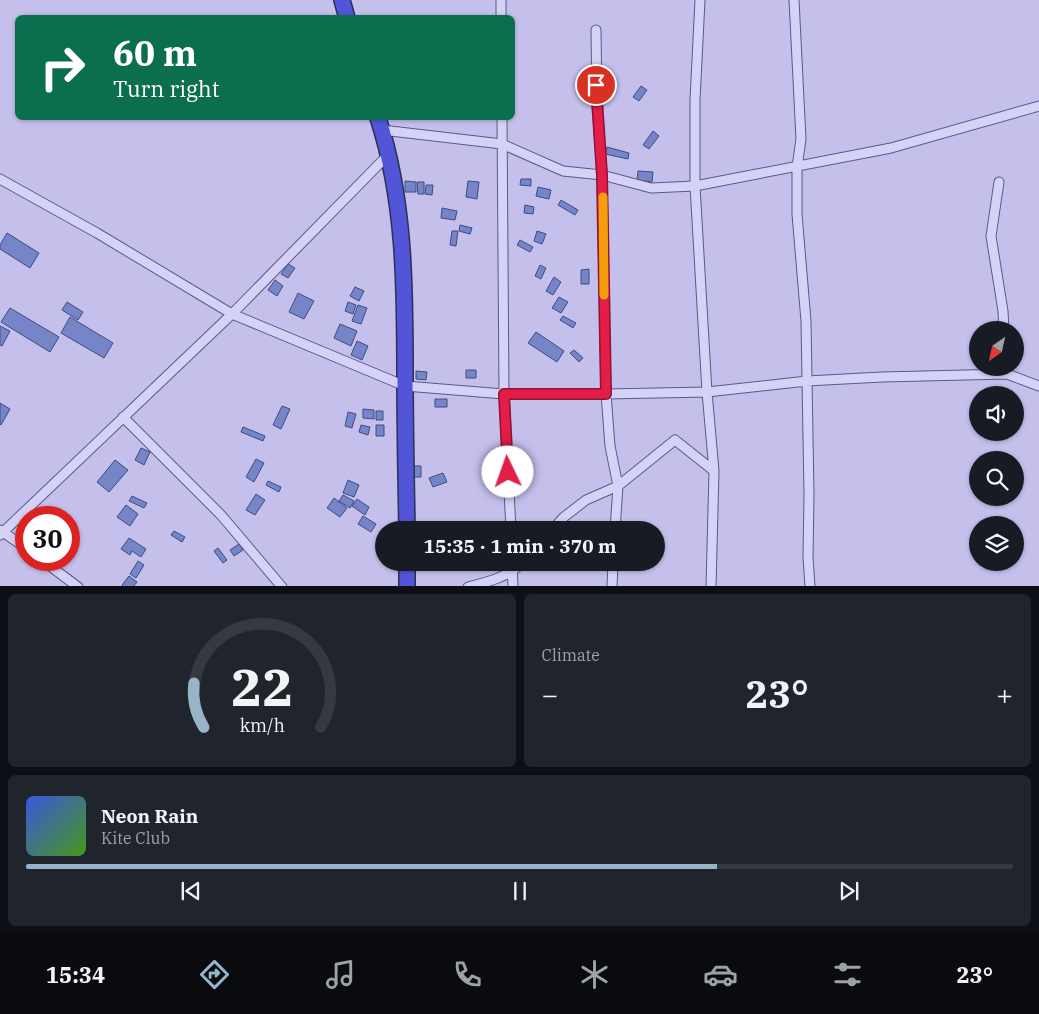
<!DOCTYPE html>
<html lang="en">
<head>
<meta charset="utf-8">
<style>
  body { margin:0; font-family:"IBM Plex Serif",serif; background:#20242c; color:#f1f3f6; height:100vh; display:flex; flex-direction:column; font-size:19px; white-space:nowrap }
  * { box-sizing:border-box; margin:0 }
  p { font-size:16px; color:#9ea1a6 }
  .icon { flex:none; width:28px; height:28px; fill:none; stroke:currentColor; stroke-width:2; stroke-linecap:round; stroke-linejoin:round }
  .map { position:relative; height:586px; overflow:hidden }
  .details { display:flex; flex-direction:column; gap:8px; padding:8px; background:#0d0f14; flex:1 }
  .details>* { flex:none }
  .guide { position:absolute; left:15px; top:15px; width:500px; height:105px; border-radius:8px; box-shadow:0 1px 4px #0004; background:#0b6e4f; color:#fff; overflow:hidden }
  .needle { width:32px; rotate:214deg }
  .tools { position:absolute; left:969px; top:321px; display:grid; gap:10px }
  .tools a { display:grid; place-items:center; width:55px; height:55px; border-radius:50%; background:#171b24; box-shadow:0 1px 4px #0004; font-size:25px }
  .speed { position:absolute; left:15px; top:506px; display:flex; gap:10px; font-size:25px; font-weight:700; text-align:center }
  .speed>* { display:grid; place-content:center; width:65px; height:65px; border-radius:50%; background:#171b24; box-shadow:0 1px 4px #0004; line-height:1 }
  .speed .limit { border:8px solid #d22; background:#fff; color:#111 }
  .pin { position:absolute; display:grid; place-items:center; width:42px; height:42px; color:#fff; margin:-21px; border:2px solid #fff; border-radius:50%; box-shadow:0 1px 5px #0007 }
  .me { position:absolute; width:55px; margin:-28px; rotate:357deg; stroke-linejoin:round; filter:drop-shadow(0 0 4px #0008) }
  .turn { display:flex; align-items:center; gap:18px; height:105px; padding:0 15px; font-size:22px }
  .turn .icon { width:65px; height:65px; stroke-width:2.5 }
  .turn b { display:block; font-size:35px; line-height:42px }
  .big { font-size:38px; font-weight:800; line-height:1.1 }
  .details .card { flex:1; display:flex; flex-direction:column; justify-content:center; gap:8px; min-width:0; padding:0 18px; border-radius:8px; background:#20242c }
  .details .dial { align-items:center; gap:0 }
  .dial svg { height:130px; overflow:visible; fill:none; stroke:#363941; stroke-width:7; stroke-linecap:round; text-anchor:middle }
  .dial text { fill:#f1f3f6; stroke:none }
  .song { display:flex; align-items:center; gap:15px }
  .cover { width:60px; height:60px; border-radius:8px; background:linear-gradient(135deg,hsl(230 70% 55%),hsl(100 70% 35%)) }
  .played { height:5px; border-radius:2px; background:linear-gradient(90deg,#98b4c8 70%,#363941 70%) }
  .keys { display:flex; justify-content:space-around; direction:ltr }
  .heat { display:flex; justify-content:space-between; align-items:center; font-size:28px; direction:ltr }
  .details .tiles { flex:1; display:grid; gap:8px; grid-template-columns:1fr 1fr }
  .card:last-child { grid-column:span 2 }
  .trip { position:absolute; left:375px; top:521px; width:290px; height:50px; border-radius:25px; background:#171b24; box-shadow:0 1px 4px #0004; font-weight:800; line-height:50px; text-align:center }
  .tab-bar { display:flex; height:80px; justify-content:space-around; align-items:center; background:#090b0e; color:#9ea1a6 }
  .tab-bar .icon { width:35px; height:35px }
  .tab-bar .active { color:#98b4c8 }
  .tab-bar b { font-size:22px; color:#f1f3f6 }
  .map>svg:first-child { display:block }
</style>
</head>
<body>
<div class="map">
<svg width="1039" height="587" viewBox="0 0 1039 587">
  <rect width="100%" height="100%" fill="#c4bfeb"/>
  <path fill="#7684c8" stroke="#3f4c81" d="M641 86 647 90 639 101 633 97Z
    M653 131 659 136 649 149 643 145Z
    M607 147 629 153 628 159 605 154Z
    M638 171 653 172 652 182 637 180Z
    M521 179H531V186L520 185Z
    M405 181 416 182V192H405Z
    M468 181 479 182 477 199 466 197Z
    M417 182H424V194H418Z
    M426 185H433L432 195 425 194Z
    M538 187 551 190 549 199 536 196Z
    M561 200 578 210 575 215 558 205Z
    M525 205 534 207 533 214 524 213Z
    M442 208 457 211 455 220 441 218Z
    M460 225 472 228 470 234 459 231Z
    M452 231H458L456 246 450 245Z
    M537 231 546 234 542 244 534 241Z
    M7 233 39 253 30 268 0 249V245Z
    M520 240 533 247 530 252 517 245Z
    M288 264 295 268 288 278 281 274Z
    M540 265 546 268 541 279 535 276Z
    M589 269V284H581V270Z
    M554 277 561 282 553 295 546 291Z
    M275 280 283 286 277 296 268 290Z
    M355 287 364 291 359 301 350 296Z
    M298 293 314 301 304 319 289 312Z
    M559 297 568 302 561 313 552 308Z
    M67 302 83 312 78 320 62 310Z
    M348 302 356 305 353 314 345 311Z
    M358 305 367 308 361 324 352 321Z
    M10 308 59 337 50 352 1 322Z
    M563 316 576 323 573 328 560 320Z
    M70 317 113 343 104 358 61 333Z
    M340 324 357 331 351 346 334 338Z
    M0 326 10 331 2 346 0 345Z
    M536 332 564 351 557 362 528 343Z
    M357 341 368 346 362 360 351 355Z
    M574 350 583 358 579 362 570 353Z
    M466 370H476V378H466Z
    M416 371 427 372 426 380 416 379Z
    M435 399H447V407H435Z
    M0 403 10 409 1 425 0 424Z
    M282 406 290 409 281 429 273 425Z
    M363 409 374 410V419L363 418Z
    M376 411H383V420H376Z
    M348 412 356 414 352 428 345 426Z
    M361 425 370 427 368 435 359 432Z
    M376 425H384V436H376Z
    M243 427 265 436 263 441 241 432Z
    M141 448 150 452 144 465 135 460Z
    M256 459 264 463 254 482 246 477Z
    M115 460 128 470 109 492 97 482Z
    M414 466H421V477H414Z
    M443 473 447 482 433 487 429 478Z
    M348 480 359 485 354 497 343 493Z
    M268 481 281 487 279 492 266 485Z
    M256 494 265 500 255 515 246 510Z
    M343 495 354 501 350 508 339 501Z
    M132 496 147 503 144 508 129 501Z
    M334 498 347 508 340 517 327 508Z
    M357 499 369 507 365 515 352 506Z
    M126 505 138 514 130 526 117 517Z
    M363 516 376 524 371 532 358 524Z
    M174 531 185 537 182 542 171 535Z
    M129 538 146 549 141 557 132 551 130 555 121 549Z
    M239 544 243 550 234 556 230 550Z
    M218 548 227 560 223 563 214 551Z
    M138 561 144 565 136 578 130 574Z
    M129 576 137 582 133 587H124L122 585Z"/>
  <g fill="none" stroke-linecap="round" stroke-linejoin="round">
    <defs>
      <path id="street" d="M501 0V18
        M700 0 695 100V186L707 392 714 471 711 587
        M794 0 801 139 797 167V214L806 321 809 495 808 557 810 587
        M596 30 597 103 602 175 606 394 610 446 618 486 615 530
        M502 118 504 394 511 530
        M382 130 502 144 563 171 602 175 651 188 695 186 891 148 1039 106
        M0 179 97 233 232 314 405 386 504 394H606L707 392 807 381 882 377 1007 374 1039 386
        M999 182 991 236 1003 311 1004 330
        M123 417 221 515 282 587
        M0 530 26 548
        M552 530 564 517 586 500 618 486 675 440 714 471
        M0 535 232 314 388 155
        M42 560 78 587
        M512 562 513 587
        M468 587C488 582 508 577 523 562
        M612 587 613 562"/>
      <path id="highway" d="M342 0 347 18
        M378 118C405 200 405 288 405 374 405 426 406 478 407 530
        M407 562V587"/>
    </defs>
    <use href="#street" stroke="#585b83" stroke-width="11"/>
    <use href="#highway" stroke="#2d3151" stroke-width="18"/>
    <use href="#street" stroke="#d6d2f7" stroke-width="9"/>
    <use href="#highway" stroke="#5255d8" stroke-width="15"/>
  </g>
  <g fill="none" stroke-linecap="round" stroke-linejoin="round">
    <defs>
      <path id="route" d="M508 472 504 394H606L602 175 596 85"/>
    </defs>
    <use href="#route" stroke="#92132f" stroke-width="12"/>
    <use href="#route" stroke="#e11d48" stroke-width="9"/>
    <path stroke="#f59e0b" stroke-width="9" d="M603 197 604 295"/>
  </g>
</svg>
<div class="tools">
<a><svg class="needle" viewBox="-14 -14 28 28"><path d="M0-13l5 13h-10z" fill="#e53935"/><path d="M0 13l5-13h-10z" fill="#9ea1a6"/></svg></a>
<a><svg class="icon" aria-label="sound" viewBox="0 0 24 24"><path d="M4 9h4l5-4v14l-5-4H4zM17 9q2 3 0 6"/></svg></a>
<a><svg class="icon" aria-label="search" viewBox="0 0 24 24"><circle cx="10" cy="10" r="6"/><path d="M15 15l6 6"/></svg></a>
<a><svg class="icon" aria-label="layers" viewBox="0 0 24 24"><path d="M12 4l9 5-9 5-9-5zM3 14l9 5 9-5"/></svg></a>
</div>
<div class="speed"><div class="limit">30</div></div>
<div class="pin" style="left:596px;top:85px;background:#d93025"><svg class="icon" aria-label="arrive" viewBox="0 0 24 24"><path d="M6 21V4h12l-3 4 3 4H6"/></svg></div>
<svg class="me" style="left:508px;top:472px" viewBox="-20 -20 40 40"><circle r="19" fill="#fff"/><path d="M0-13L10 11 0 6-10 11z" fill="#e11d48"/></svg>
<div class="trip">15:35 · 1 min · 370 m</div>
<div class="guide">
<div class="turn"><svg class="icon" aria-label="right" viewBox="0 0 24 24"><path d="M7 20v-9h11M14 6l5 5-5 5"/></svg><div><b>60 m</b>Turn right</div></div>
</div>
</div>
<section class="details">
<div class="tiles">
<div class="card dial"><svg viewBox="0 0 100 80">
<path d="M14 69A42 42 0 1 1 86 69"/>
<path d="M14 69A42 42 0 0 1 8 42" stroke="#98b4c8"/>
<text x="50" y="56" font-size="32" font-weight="700">22</text>
<text x="50" y="72" font-size="11">km/h</text>
</svg></div>
<div class="card"><p>Climate</p>
<div class="heat"><a>−</a><b class="big">23°</b><a>+</a></div>
</div>
<div class="card">
<div class="song"><i class="cover"></i><div><b>Neon Rain</b><p>Kite Club</p></div></div>
<div class="played"></div>
<div class="keys"><svg class="icon" aria-label="previous" viewBox="0 0 24 24"><path d="M18 5L8 12l10 7zM5 5v14"/></svg><svg class="icon" aria-label="pause" viewBox="0 0 24 24"><path d="M8 5v14M16 5v14"/></svg><svg class="icon" aria-label="next" viewBox="0 0 24 24"><path d="M6 5l10 7-10 7zM19 5v14"/></svg></div>
</div>
</div>
</section>
<nav class="tab-bar">
<b>15:34</b>
<svg class="icon active" aria-label="directions" viewBox="0 0 24 24"><path d="M12 3l9 9-9 9-9-9zM9 14v-3h6M13 9l2 2-2 2"/></svg>
<svg class="icon" aria-label="music" viewBox="0 0 24 24"><path d="M9 18V5l10-2v13"/><circle cx="6" cy="18" r="3"/><circle cx="16" cy="16" r="3"/></svg>
<svg class="icon" aria-label="phone" viewBox="0 0 24 24"><path d="M5 4h4l2 5-3 2q2 4 5 5l2-3 5 2v4C11 20 4 13 5 4z"/></svg>
<svg class="icon" aria-label="climate" viewBox="0 0 24 24"><path d="M12 3v18M4 7l16 10M4 17L20 7"/></svg>
<svg class="icon" aria-label="car" viewBox="0 0 24 24"><path d="M5 17H2v-5l4-1 3-4h7l3 4 3 1v5h-3M9 17h6M6 11h13"/><circle cx="7" cy="17" r="2"/><circle cx="17" cy="17" r="2"/></svg>
<svg class="icon" aria-label="filters" viewBox="0 0 24 24"><path d="M4 7h16M4 17h16"/><circle cx="9" cy="7" r="2"/><circle cx="15" cy="17" r="2"/></svg>
<b>23°</b>
</nav>
</body>
</html>
